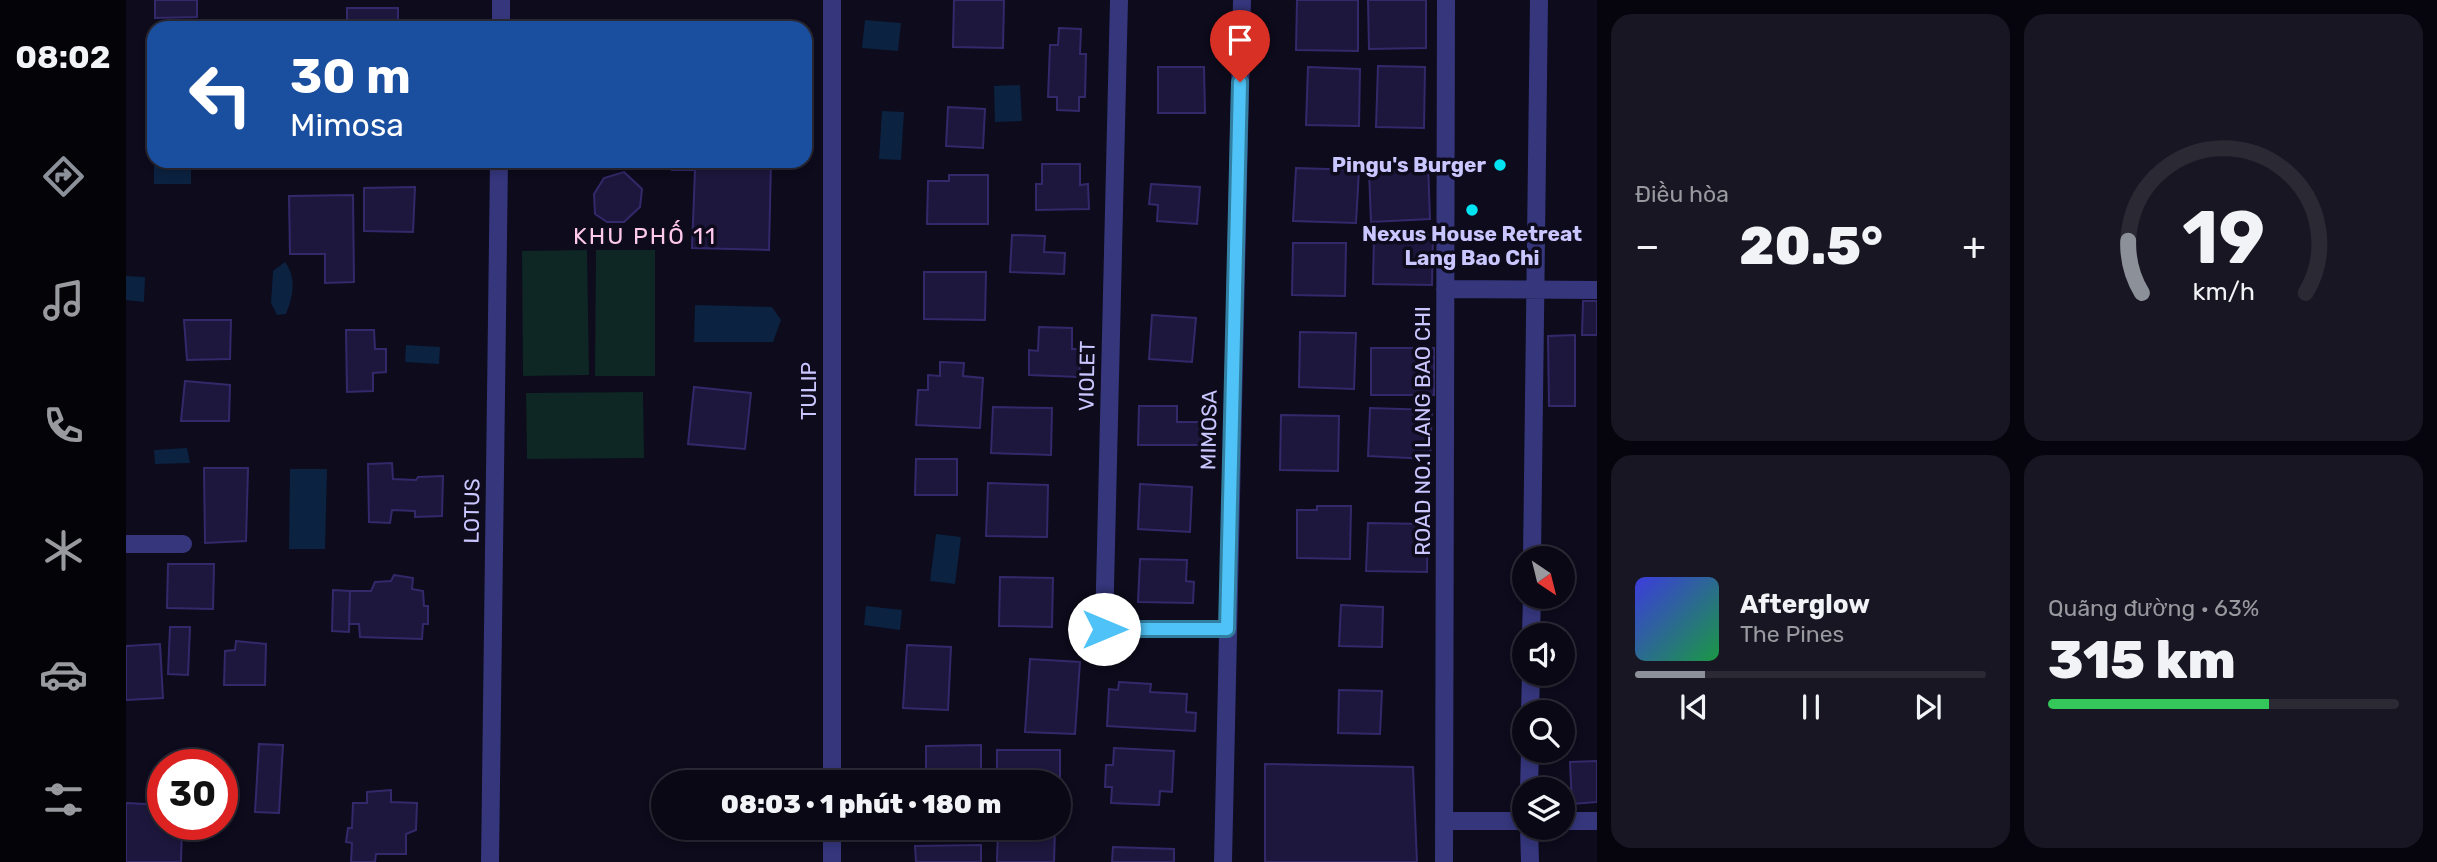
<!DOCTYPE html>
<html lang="vi">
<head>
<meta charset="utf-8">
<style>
  body { margin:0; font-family:Rubik,sans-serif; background:#181622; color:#f1f3f6; height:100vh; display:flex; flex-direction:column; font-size:26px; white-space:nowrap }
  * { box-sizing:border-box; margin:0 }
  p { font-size:23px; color:#999aa0 }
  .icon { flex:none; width:38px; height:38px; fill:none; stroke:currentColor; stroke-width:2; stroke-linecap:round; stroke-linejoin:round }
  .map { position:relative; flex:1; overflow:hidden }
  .details { display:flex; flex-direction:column; gap:14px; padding:14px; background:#06040c; width:840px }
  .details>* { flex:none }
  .hud { position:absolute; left:21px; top:21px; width:665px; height:147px; border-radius:21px; box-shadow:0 4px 10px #0003,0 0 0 2px #2a2934; background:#1a4fa0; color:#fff; overflow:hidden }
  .needle { width:46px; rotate:145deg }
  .fabs { position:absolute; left:1386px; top:546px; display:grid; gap:14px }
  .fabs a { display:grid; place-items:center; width:63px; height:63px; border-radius:50%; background:#0a0815; box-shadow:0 4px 10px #0003,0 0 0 2px #2a2934; font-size:35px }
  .speed { position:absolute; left:21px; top:749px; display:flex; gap:14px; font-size:35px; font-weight:700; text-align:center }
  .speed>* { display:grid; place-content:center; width:91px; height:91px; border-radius:50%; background:#0a0815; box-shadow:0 4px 10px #0003,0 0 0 2px #2a2934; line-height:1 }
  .speed .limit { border:10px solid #d22; background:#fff; color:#111 }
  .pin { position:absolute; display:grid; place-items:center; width:60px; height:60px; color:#fff; margin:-72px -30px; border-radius:50% 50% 50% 0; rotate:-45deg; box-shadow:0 0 7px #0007 }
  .pin .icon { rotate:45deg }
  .me { position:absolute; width:77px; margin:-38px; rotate:90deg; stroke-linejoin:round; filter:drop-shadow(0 0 5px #0008) }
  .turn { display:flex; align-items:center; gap:24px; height:147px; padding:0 28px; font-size:32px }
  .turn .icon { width:91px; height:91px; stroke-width:2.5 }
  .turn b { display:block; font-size:49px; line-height:60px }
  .big { font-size:52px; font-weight:800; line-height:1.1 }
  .details .tile { flex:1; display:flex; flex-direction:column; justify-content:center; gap:10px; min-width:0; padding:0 24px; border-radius:21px; background:#181622 }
  .details .dial { align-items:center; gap:0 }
  .dial svg { height:182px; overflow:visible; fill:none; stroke:#2a2934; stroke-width:7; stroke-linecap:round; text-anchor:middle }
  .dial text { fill:#f1f3f6; stroke:none }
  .song { display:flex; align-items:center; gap:21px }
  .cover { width:84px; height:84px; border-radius:10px; background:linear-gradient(135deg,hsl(240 70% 55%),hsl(140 70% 35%)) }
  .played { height:7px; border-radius:4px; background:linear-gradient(90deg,#8c9099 20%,#2a2934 20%) }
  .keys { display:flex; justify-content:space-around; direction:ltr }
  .heat { display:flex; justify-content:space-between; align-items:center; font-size:38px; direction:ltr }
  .charge { height:10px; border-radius:5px; background:linear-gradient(90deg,#34c759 63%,#2a2934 0) }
  .details .tiles { flex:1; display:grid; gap:14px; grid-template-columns:repeat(2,1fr) }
  .trip { position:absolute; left:525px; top:770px; width:420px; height:70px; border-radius:35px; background:#0a0815; box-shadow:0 4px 10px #0003,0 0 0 2px #2a2934; font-weight:800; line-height:70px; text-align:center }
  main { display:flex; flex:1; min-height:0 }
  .tab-bar { display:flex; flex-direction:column; width:126px; justify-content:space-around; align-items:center; background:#040308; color:#999aa0 }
  .tab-bar .icon { width:49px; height:49px }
  .tab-bar .current { color:#8c9099 }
  .tab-bar b { font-size:32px; color:#f1f3f6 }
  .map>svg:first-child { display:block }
</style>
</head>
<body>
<main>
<nav class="tab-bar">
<b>08:02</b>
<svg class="icon current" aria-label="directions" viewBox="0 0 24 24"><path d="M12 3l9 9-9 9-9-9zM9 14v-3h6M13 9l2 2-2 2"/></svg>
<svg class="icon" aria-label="music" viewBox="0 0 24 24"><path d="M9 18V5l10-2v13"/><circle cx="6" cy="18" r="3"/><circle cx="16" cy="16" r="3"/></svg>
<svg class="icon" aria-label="phone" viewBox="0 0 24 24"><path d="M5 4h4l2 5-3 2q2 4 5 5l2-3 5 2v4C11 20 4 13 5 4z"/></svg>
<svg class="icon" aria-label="climate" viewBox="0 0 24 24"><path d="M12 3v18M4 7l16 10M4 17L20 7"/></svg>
<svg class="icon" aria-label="car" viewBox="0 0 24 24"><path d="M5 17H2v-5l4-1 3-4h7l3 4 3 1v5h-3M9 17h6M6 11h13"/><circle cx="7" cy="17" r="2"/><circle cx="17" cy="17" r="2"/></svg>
<svg class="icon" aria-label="filters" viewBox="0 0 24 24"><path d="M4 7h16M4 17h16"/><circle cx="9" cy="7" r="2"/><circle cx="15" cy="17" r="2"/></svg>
</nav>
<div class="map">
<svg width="1471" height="862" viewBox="0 0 1471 862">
  <rect width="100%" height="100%" fill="#0d0b1c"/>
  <path fill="#0e2624" d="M461 250 463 375 397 376 396 251Z
    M470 250H529V376H469Z
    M517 392 518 458 401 459 400 393Z"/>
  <path fill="#0b2240" d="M739 20 775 23 772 51 736 48Z
    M894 85 896 121 869 122 868 86Z
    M756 111 778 112 775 160 753 159Z
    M28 166H65V184H28Z
    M159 262C171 278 167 297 160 314L151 315 145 303 147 271Z
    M0 276 19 277 18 302 0 300Z
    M569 305 646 307 655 320 647 342H568Z
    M280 345 314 347 313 364 279 362Z
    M61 448 64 463 29 464 28 450Z
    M164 469H201L199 549H163Z
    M810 534 835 537 829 584 804 581Z
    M740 606 776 610 774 630 738 625Z"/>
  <path fill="#1d173d" stroke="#33296a" stroke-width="2" d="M29 0H71V17L29 18Z
    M828 0H878L877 48 827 47Z
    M1171 0H1232V51L1170 50Z
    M1242 0H1300V48L1243 49Z
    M221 8H272V28H221Z
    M933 28 955 29 954 54H960L959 97H953V111L931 110V97H922L924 45H932Z
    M1252 66 1299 67 1298 128 1250 127Z
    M1032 67H1078L1079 113H1032Z
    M1182 67 1234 69 1233 126 1180 125Z
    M822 107 859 109 857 148 820 146Z
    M547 161H645L643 250 566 248 569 170H546Z
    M1302 163 1304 219 1245 222 1243 172 1278 170V164Z
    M916 164H954V185L962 184 963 209 910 210V184H916Z
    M1170 168 1233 170 1230 223 1167 221Z
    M498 172 516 189 514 207 498 222H481L469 214 468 194 478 178Z
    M823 175H862V224H801L802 181H823Z
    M1025 184 1074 187 1071 224 1031 221 1032 205 1023 204Z
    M289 187 287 232 238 231V188Z
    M227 195 228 282 199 283V254H164L163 196Z
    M886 235 919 236 918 252 939 253 938 274 884 272Z
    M1248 235H1307L1306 285 1247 284Z
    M1167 243H1220L1219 296 1166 295Z
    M798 272H860L859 320 798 319Z
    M1457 301H1471V335H1456Z
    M1026 315 1070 318 1066 362 1023 359Z
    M58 320H105L104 359 61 360Z
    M913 327 946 328V349H955L953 377 903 375V350L912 351Z
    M220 330H248L249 349H260V372L247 373V391L221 392Z
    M1174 332 1230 333 1228 389 1173 387Z
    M1449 335V406H1423L1422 336Z
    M1245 348H1308V395H1245Z
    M814 362 838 363 837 376 857 378 854 428 790 425 792 390H802V375L814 376Z
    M59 381 104 385 103 421H55Z
    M568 387 625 393 619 449 562 444Z
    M1013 406H1051V422H1076V445H1012Z
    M867 407 926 408 925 455 865 453Z
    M1244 408 1306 410 1304 459 1242 456Z
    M1155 415 1213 416 1212 471 1154 470Z
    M790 459H831V495H789Z
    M266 463 267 479 290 480 292 477 317 476 316 516 289 517V511L266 510 264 523 243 522 242 464Z
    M78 468H122L120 541 79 543Z
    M862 483 922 485 921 537 860 536Z
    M1014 484 1066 487 1064 532 1012 529Z
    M1191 506H1225L1224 559 1171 558V510H1191Z
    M1242 523 1302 524 1301 572 1240 571Z
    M1014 559 1061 560 1060 581 1068 582 1067 603 1012 602Z
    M42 564H88L87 609 41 608Z
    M268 575 287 578 286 589 297 591 298 606H302V624H297L296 639 234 637 233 624H223L224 591H245L249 582 265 581Z
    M874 577 927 578 926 627 873 626Z
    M207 590 224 591 223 632 206 631Z
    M1215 605 1257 607 1256 647 1213 646Z
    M44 627H64L62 675 42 674Z
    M110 641 140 644 139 685H98L99 651 109 650Z
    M34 644 37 698 0 700V646Z
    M781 645 825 647 822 710 777 708Z
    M904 659 954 662 949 734 899 732Z
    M993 682 1025 684 1024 692 1061 694 1060 712 1070 713 1069 731 981 726 983 689 992 690Z
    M1213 690 1256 691 1254 734 1212 733Z
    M133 744 157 745 153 813 129 812Z
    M855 745V782H800V746Z
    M988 748 1048 751 1046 792 1034 791 1033 805 985 803 986 787H979L980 765H987Z
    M871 750H934V801L933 782H871Z
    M1471 761V802L1446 804 1444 762Z
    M1139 764 1287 767 1291 862H1139Z
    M265 790V802L291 803 290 830 280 834V854H250L249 862H225L226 843 220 842 222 828H226L227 803H241V792Z
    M0 803 37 805V824H56L55 862H0Z
    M872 828H929L928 862H871Z
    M855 845V862H790L789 846Z
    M987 847 1048 849V862H986Z"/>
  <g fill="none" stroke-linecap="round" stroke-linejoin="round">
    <path stroke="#35367c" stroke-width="18" d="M993 0 978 629H1101
      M375 28V0
      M1319 289 1471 290
      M0 544H57
      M1406 558 1413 0
      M1405 635 1406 597
      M1404 712 1405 674
      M706 782V0
      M1403 789 1404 751
      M1319 821H1398
      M1437 821H1471
      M1403 828 1404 862
      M364 862 373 161
      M706 862V828
      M1097 862 1116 0
      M1318 862 1320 0"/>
  </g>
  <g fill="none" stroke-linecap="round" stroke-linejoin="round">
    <defs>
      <path id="route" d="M978 629H1101L1114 82"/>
    </defs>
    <use href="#route" stroke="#337fa1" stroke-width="18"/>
    <use href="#route" stroke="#4fc3f7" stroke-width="12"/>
  </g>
  <g fill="#00e4f1" stroke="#0d0b1c" stroke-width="2.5">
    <circle cx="1374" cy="165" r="7"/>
    <circle cx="1346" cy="210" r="7"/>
  </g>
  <g text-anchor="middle" stroke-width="7" stroke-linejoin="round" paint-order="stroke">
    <g font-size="21" font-weight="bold" fill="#cac6ff" stroke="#0d0b1c" text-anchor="end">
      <text x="1360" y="172">Pingu's Burger</text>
      <text x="1346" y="241" text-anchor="middle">Nexus House Retreat<tspan x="1346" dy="24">Lang Bao Chi</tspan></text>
    </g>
    <g font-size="21" fill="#cac6ff" stroke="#0d0b1c">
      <text transform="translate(961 376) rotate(-89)" y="7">VIOLET</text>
      <text transform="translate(683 391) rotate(-90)" y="7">TULIP</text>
      <text transform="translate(1083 430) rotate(-89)" y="7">MIMOSA</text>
      <text transform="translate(1297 431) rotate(-90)" y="7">ROAD NO.1 LANG BAO CHI</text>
      <text transform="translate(346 511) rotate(-89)" y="7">LOTUS</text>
    </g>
    <g font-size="23" letter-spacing="2" fill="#ffc8ed" stroke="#0d0b1c">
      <text x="519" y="244">KHU PHỐ 11</text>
    </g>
  </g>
</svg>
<div class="fabs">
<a><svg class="needle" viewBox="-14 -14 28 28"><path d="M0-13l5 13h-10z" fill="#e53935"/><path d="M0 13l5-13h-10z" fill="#999aa0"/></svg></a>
<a><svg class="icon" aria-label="sound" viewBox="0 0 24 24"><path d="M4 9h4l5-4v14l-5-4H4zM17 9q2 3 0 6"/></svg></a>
<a><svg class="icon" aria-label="search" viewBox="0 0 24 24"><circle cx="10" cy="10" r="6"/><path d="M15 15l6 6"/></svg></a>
<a><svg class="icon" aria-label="layers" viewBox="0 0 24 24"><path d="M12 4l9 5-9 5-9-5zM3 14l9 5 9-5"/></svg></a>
</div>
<div class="speed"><div class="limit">30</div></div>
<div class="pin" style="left:1114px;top:82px;background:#d93025"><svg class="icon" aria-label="arrive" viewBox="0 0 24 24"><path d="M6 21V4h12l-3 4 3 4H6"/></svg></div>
<svg class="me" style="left:978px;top:629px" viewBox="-20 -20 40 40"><circle r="19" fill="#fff"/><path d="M0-13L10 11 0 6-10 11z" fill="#4fc3f7"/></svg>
<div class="trip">08:03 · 1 phút · 180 m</div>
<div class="hud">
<div class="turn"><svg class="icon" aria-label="left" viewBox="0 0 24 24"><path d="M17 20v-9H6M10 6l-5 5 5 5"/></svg><div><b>30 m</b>Mimosa</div></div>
</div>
</div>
<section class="details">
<div class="tiles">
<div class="tile"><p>Điều hòa</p>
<div class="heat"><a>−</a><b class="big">20.5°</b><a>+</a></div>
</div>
<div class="tile dial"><svg viewBox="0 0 100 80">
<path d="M14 69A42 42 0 1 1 86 69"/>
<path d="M14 69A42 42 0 0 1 8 46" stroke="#8c9099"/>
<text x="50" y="56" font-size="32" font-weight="700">19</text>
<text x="50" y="72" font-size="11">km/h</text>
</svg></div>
<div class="tile">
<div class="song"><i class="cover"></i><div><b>Afterglow</b><p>The Pines</p></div></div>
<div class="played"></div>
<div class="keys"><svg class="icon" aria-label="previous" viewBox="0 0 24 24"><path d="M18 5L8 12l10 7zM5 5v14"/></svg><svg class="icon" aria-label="pause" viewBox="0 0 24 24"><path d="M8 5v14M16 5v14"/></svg><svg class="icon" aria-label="next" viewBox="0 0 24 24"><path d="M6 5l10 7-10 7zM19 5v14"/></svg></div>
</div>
<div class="tile"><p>Quãng đường · 63%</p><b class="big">315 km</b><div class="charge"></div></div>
</div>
</section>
</main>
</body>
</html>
